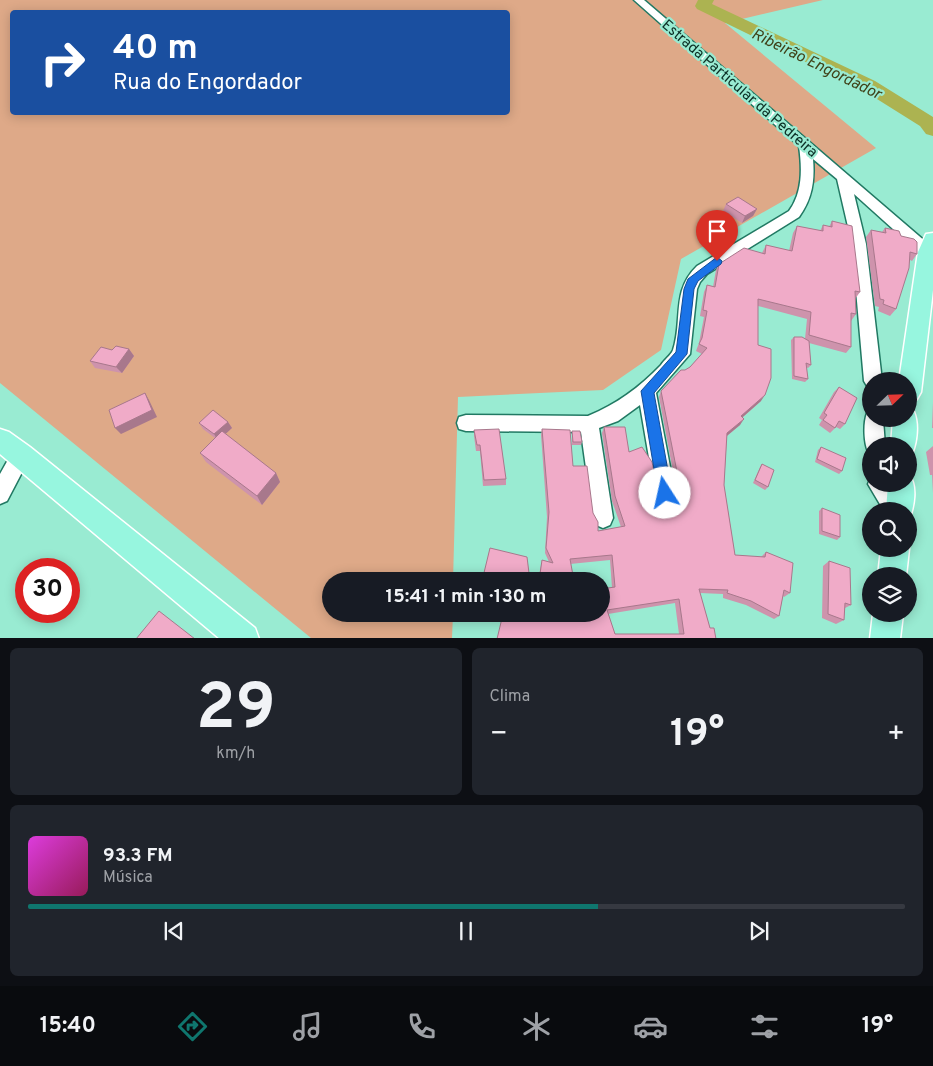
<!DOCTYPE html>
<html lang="pt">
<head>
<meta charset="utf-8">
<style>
  body { margin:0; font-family:Overpass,sans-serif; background:#20242c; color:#f1f3f6; height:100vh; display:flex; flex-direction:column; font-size:19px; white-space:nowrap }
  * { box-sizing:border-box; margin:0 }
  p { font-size:16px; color:#9ea1a6 }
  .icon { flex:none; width:28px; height:28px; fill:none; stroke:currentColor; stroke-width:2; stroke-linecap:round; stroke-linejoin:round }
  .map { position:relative; height:638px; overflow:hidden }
  .panel { display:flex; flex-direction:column; gap:10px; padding:10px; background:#0d0f14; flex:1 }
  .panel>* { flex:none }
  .hud { position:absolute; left:10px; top:10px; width:500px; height:105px; border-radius:5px; box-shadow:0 2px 12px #0003; background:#1a4fa0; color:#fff; overflow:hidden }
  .needle { width:32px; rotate:67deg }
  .tools { position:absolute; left:862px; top:372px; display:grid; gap:10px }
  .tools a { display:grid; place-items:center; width:55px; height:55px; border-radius:50%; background:#171b24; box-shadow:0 2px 12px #0003; font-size:25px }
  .speed { position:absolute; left:15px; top:558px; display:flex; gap:10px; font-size:25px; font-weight:700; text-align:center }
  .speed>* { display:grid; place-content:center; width:65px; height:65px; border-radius:50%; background:#171b24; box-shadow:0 2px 12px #0003; line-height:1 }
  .speed .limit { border:8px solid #d22; background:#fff; color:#111 }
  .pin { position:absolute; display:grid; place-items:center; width:42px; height:42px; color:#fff; margin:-51px -21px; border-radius:50% 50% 50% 0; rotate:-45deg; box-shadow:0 0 5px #0007 }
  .pin .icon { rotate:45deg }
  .me { position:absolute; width:55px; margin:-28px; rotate:350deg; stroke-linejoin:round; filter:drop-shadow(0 0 4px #0008) }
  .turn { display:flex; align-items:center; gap:18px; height:105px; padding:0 20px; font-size:22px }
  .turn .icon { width:65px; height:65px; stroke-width:2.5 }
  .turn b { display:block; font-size:35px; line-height:42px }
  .big { font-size:38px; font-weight:700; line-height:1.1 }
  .panel .widget { flex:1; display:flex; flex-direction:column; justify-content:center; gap:8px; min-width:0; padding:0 18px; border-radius:8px; background:#20242c }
  .panel .dial { align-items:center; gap:0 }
  .dial b { font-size:65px; line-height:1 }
  .song { display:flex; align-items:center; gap:15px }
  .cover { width:60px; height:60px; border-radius:8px; background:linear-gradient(135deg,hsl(300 70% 55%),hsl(330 70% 35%)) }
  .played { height:5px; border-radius:2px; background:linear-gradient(90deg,#0f766e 65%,#363941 65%) }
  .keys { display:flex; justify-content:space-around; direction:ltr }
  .heat { display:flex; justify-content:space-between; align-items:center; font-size:28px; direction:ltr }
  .panel .tiles { flex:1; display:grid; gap:10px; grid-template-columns:1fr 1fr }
  .widget:last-child { grid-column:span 2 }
  .trip { position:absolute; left:322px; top:572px; width:288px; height:50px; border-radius:25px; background:#171b24; box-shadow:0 2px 12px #0003; font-weight:700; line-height:50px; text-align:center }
  .dock { display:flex; height:80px; justify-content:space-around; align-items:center; background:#090b0e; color:#9ea1a6 }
  .dock .icon { width:35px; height:35px }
  .dock .current { color:#0f766e }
  .dock b { font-size:22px; color:#f1f3f6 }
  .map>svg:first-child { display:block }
</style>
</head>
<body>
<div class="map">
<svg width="933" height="639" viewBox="0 0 933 639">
  <rect width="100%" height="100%" fill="#99ebd2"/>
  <path fill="#dea988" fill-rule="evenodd" d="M0 0H823L725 23 876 148 681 259 661 350 603 390 458 397 453 581H331V614H453L452 638H311L0 383ZM12 12H508V112H12Z"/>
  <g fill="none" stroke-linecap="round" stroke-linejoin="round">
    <path fill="#acb351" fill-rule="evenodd" d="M698 0H714L712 4 875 81 933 117V136L926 134 920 126 861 89 697 9 695 6Z"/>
    <defs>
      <path id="minor" d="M634 0H644L933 248V256H923L854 194 866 244 882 381H871V388L867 386 864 381 852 244 837 179 813 159C815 181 812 199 799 217L707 274 700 282 697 289 690 354 656 393 675 493 672 500 665 503 658 500 655 493 640 405 618 421 599 428 613 518 610 525 603 528 596 525 593 518 581 432 466 431 459 429 457 423 459 417 466 415 588 416C617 404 640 387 661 365 664 360 671 355 673 350 683 320 671 291 697 266L789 211C803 192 802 168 799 146Z
        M871 412V419H883L885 446H871V453L868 452C864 442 863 424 867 413Z
        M21 446 28 449 31 455 7 501 0 504V474L14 449Z
        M871 477V484H889L906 511H884L868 484Z"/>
      <path id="major" d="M933 233V290L921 392 917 399 909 402V381H899L918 252 926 234Z
        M909 410 914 412C919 424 917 442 912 454L909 455V446H891L893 419H909Z
        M0 429 9 432 30 447 255 628 259 639H220L0 454Z
        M909 475C918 486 914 507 909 520V511H886L888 484H909Z
        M909 548V549L906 576H878L881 549Z
        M873 614H903L900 639H870Z"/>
    </defs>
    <use href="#minor" stroke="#217963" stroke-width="3"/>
    <use href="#major" stroke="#fff" stroke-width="3"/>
    <use href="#minor" fill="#fff" fill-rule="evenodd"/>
    <use href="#major" fill="#97f6df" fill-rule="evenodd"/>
  </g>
  <path fill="#ce93ac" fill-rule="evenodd" d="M726 204 757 209 753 216 742 223 723 211Z
    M832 221 860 292 855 299 856 314 851 321V347L846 353 809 343 811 365 808 368 806 367 808 379 805 382 792 379 791 340 794 337 805 339 807 319 758 306V345L761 401 743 417 740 425 727 436 724 485 735 555 761 557 766 552 790 593 784 597 783 596 779 616 774 619 746 605 723 598V594L700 593 710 628 716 639H497L503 614H502H601L612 588 610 560 570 564 574 581H538L542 560 549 562 545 553 547 517 541 435 542 429 573 466 593 513 598 531 621 527 612 501 602 433 604 427 629 452 659 495 668 499 675 497 677 493 659 397 661 391 690 367 702 354 696 351 699 343 704 317 700 316 704 292 707 285 713 287 716 270 719 264 762 253 766 245 789 251 793 233 797 226 820 231 823 225 829 227ZM675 603 679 634H615L608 614Z
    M885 228 901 236 917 254 912 261 910 260 896 309 890 316 878 311 879 307 875 306 866 237 871 230 882 232Z
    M129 349 134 356 122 373 95 368 90 361 112 350Z
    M839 387 845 424 840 429 836 427 830 433 819 425 822 420 819 418 834 392Z
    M933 402V428H932Z
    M228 422 232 428 225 434 276 473 280 482 262 505 206 462 200 453 215 438 203 429 199 423Z
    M474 430 506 479V485L483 486 480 451H476L474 436Z
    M572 431 582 442 581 445H572Z
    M933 446V493L932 475H930L926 452Z
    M821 447 842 471 839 474 815 462 818 450Z
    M762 464 768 487 765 490 753 483 760 467Z
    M822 508 840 537 837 540 819 534V511Z
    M829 561 851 605 845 608 844 620 836 624 822 618 823 566Z"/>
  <path fill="#a8788c" d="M757 209 753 216 742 223 745 216Z
    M129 349 134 356 122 373 116 367Z
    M145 393 149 400 157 417 121 434 115 428Z
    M765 395 761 401 737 422 741 416Z
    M744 419 740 425 723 439 727 433Z
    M228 422 232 428 218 441 214 434Z
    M276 473 280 482 262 505 257 496Z"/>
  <path fill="#f0abc8" stroke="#a8788c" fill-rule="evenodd" d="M738 197 757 209 745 216 726 204Z
    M832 221 852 226 860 292 855 291 856 314 851 313V347L809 335 811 312 758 299V345L771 349V378L765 395 741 416 744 419 727 433 724 485 735 555 765 557 766 552 793 563 790 593 784 590 779 616 751 601 727 593 728 590 699 589 710 628H714L716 639H497L503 614H601V589L615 587 612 555 570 559 574 581H539L542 560 553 563 546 548 549 512 542 429 570 430 573 466H587L593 513 598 522V531L625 526 615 496 604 427H625L629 452 642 447 652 462 659 495 668 499 676 496 680 487 661 391 681 370H685L690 367 707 348 699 344 702 338 707 311 703 310 707 285 715 287 719 264 744 248 765 254 766 245 792 251 797 226 823 231V225L832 227ZM679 599 684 634H615L607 610Z
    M885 228 899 231 901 236 914 239 917 242V254L910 252 909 268 896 309 883 304 884 300 880 299 871 230 886 233Z
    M794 337H802L809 341 811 365 806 363 808 379 794 376Z
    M116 346 129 349 116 367 90 361 101 347 112 350Z
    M839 387 857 398 845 424 839 421 835 428 823 420 827 415 824 413Z
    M145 393 152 410 115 428 109 410Z
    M213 410 228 422 214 434 199 423Z
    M499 429 506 479 484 480 480 445H477L474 430Z
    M222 431 276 473 257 496 200 453Z
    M572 431H580L582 442H573Z
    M821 447 846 458 842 471 817 459Z
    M762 464 774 470 768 487 755 480Z
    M822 508 840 515V537L822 531Z
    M490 548 527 557 530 581H482Z
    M829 561 850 568 851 605 845 603 844 620 828 614Z
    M159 611 195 639H136Z"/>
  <path fill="#1a73e8" stroke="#114b97" d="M717 257 722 261 721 264 698 281 694 289 687 354 654 393 672 493 670 498 665 500 660 498 658 493 641 391 676 352 684 289 688 279Z"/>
  <g text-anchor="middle" stroke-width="4.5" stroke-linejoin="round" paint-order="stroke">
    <g font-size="15" fill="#0c3026" stroke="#99ebd2">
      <text transform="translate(740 88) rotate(41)" y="5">Estrada Particular da Pedreira</text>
    </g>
    <g font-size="16" font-style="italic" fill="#3f4219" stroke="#99ebd2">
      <text transform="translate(817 63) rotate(26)" y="6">Ribeirão Engordador</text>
    </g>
  </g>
</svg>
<div class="tools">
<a><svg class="needle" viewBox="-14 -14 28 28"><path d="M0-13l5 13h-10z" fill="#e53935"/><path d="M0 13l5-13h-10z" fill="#9ea1a6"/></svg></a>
<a><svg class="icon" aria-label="sound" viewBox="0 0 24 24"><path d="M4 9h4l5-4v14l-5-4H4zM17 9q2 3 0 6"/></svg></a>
<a><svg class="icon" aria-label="search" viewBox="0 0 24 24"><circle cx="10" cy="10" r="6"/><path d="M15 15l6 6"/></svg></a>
<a><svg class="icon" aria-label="layers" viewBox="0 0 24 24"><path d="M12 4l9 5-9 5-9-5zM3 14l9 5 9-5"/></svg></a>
</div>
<div class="speed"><div class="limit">30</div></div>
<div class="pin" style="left:717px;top:261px;background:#d93025"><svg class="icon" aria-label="arrive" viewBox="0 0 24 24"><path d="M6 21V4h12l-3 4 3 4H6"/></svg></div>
<svg class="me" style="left:665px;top:493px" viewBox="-20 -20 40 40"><circle r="19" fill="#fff"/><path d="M0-13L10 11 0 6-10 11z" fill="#1a73e8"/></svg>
<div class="trip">15:41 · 1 min · 130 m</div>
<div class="hud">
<div class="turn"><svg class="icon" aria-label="right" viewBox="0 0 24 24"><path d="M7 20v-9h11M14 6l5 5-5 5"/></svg><div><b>40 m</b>Rua do Engordador</div></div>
</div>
</div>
<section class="panel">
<div class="tiles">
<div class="widget dial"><b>29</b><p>km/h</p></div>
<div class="widget"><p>Clima</p>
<div class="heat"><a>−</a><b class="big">19°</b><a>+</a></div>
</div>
<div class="widget">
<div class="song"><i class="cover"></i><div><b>93.3 FM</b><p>Música</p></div></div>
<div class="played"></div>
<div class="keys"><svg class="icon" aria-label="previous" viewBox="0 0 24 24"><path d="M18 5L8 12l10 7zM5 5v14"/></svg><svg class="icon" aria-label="pause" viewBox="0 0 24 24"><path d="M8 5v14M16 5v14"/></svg><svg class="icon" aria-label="next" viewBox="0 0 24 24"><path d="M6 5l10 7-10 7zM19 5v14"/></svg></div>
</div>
</div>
</section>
<nav class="dock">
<b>15:40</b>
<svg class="icon current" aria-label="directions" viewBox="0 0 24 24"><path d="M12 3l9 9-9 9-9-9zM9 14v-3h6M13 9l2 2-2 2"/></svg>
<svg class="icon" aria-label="music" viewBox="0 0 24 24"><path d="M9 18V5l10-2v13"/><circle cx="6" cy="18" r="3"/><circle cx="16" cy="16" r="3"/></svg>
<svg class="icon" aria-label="phone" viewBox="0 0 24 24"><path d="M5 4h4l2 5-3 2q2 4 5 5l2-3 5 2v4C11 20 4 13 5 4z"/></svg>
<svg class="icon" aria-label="climate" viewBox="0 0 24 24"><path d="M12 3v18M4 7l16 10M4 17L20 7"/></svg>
<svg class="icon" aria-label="car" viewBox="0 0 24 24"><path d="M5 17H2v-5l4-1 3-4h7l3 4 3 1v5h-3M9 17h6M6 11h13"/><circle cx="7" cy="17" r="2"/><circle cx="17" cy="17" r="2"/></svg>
<svg class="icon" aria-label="filters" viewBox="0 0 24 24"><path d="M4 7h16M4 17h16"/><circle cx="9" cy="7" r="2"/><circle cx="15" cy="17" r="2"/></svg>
<b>19°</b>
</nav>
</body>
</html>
